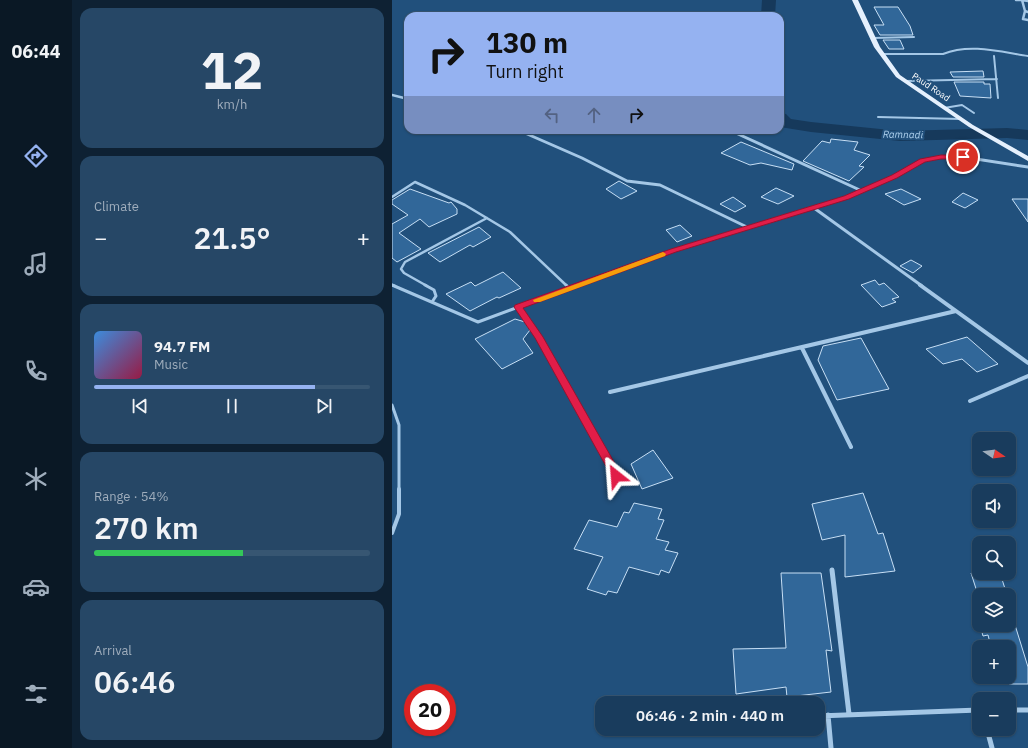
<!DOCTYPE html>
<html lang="en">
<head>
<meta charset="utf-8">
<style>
  body { margin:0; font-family:"IBM Plex Sans",sans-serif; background:#264766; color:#f1f3f6; height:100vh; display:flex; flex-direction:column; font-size:15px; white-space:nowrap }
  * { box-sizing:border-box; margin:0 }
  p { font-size:13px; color:#9fadbc }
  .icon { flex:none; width:22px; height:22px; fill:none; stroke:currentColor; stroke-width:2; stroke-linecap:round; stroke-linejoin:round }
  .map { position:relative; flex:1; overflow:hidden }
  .side { display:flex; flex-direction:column; gap:8px; padding:8px; background:#0e2133; width:320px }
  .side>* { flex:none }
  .guide { position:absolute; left:12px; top:12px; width:380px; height:122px; border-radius:12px; box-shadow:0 1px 3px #0004,0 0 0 1px #375672; background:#95b2f1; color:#111; overflow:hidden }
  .needle { width:26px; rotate:103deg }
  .buttons { position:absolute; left:580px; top:432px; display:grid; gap:8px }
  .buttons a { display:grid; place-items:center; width:44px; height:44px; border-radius:8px; background:#193c5d; box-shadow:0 1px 3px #0004,0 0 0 1px #375672; font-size:20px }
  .speed { position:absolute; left:12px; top:684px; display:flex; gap:8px; font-size:20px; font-weight:700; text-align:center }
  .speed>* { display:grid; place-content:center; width:52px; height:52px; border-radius:50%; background:#193c5d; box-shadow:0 1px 3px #0004,0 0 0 1px #375672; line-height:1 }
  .speed .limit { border:6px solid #d22; background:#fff; color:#111 }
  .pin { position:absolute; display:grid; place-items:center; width:34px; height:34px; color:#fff; margin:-17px; border:2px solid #fff; border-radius:50%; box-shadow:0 1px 4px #0007 }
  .me { position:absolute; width:44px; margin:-22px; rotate:332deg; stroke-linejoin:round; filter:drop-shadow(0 0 3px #0008) }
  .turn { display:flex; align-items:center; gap:14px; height:84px; padding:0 16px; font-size:18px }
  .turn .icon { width:52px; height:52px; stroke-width:2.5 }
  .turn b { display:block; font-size:28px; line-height:34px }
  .lanes { display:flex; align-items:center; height:38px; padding:0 16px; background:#0003; justify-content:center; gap:20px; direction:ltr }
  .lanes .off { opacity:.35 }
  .big { font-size:30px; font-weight:600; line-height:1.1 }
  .side .widget { flex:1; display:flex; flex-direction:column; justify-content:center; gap:6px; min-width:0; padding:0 14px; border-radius:12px; background:#264766 }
  .side .dial { align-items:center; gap:0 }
  .dial b { font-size:52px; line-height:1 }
  .song { display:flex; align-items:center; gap:12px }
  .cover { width:48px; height:48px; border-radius:6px; background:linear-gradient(135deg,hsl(210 70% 55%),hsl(340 70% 35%)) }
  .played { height:4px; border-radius:2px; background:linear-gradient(90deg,#95b2f1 80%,#375672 80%) }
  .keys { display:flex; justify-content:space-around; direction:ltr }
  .heat { display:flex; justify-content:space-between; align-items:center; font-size:22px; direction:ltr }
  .charge { height:6px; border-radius:3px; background:linear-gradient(90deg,#34c759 54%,#375672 0) }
  .trip { position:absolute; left:203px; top:696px; width:230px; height:40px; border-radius:12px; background:#193c5d; box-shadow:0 1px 3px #0004,0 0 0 1px #375672; font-weight:600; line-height:40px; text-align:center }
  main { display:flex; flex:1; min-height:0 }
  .tab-bar { display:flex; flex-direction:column; width:72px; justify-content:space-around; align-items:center; background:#0a1825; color:#9fadbc }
  .tab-bar .icon { width:28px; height:28px }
  .tab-bar .selected { color:#95b2f1 }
  .tab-bar b { font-size:18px; color:#f1f3f6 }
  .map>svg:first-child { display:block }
</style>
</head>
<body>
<main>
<nav class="tab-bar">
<b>06:44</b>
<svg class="icon selected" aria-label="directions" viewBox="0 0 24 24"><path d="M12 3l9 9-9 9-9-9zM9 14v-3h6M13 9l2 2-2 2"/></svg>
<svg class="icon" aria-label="music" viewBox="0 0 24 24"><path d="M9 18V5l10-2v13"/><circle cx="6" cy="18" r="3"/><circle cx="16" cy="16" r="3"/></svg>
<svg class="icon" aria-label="phone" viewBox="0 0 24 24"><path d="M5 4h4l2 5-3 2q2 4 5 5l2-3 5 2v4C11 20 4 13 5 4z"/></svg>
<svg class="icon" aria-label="climate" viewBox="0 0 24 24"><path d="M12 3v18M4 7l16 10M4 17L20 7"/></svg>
<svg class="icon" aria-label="car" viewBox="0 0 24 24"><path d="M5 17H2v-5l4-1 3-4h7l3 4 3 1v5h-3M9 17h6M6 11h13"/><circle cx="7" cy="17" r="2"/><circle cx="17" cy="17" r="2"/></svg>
<svg class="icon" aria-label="filters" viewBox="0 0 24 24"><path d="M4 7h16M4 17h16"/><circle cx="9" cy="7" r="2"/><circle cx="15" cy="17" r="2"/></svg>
</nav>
<section class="side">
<div class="widget dial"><b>12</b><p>km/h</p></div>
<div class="widget"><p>Climate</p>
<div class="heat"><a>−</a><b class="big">21.5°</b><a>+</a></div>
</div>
<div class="widget">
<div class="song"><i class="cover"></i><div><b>94.7 FM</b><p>Music</p></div></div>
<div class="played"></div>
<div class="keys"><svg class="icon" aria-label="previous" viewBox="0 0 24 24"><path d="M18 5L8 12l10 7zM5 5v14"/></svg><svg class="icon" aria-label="pause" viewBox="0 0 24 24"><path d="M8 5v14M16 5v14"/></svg><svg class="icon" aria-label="next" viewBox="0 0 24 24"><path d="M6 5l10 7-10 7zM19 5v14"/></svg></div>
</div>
<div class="widget"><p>Range · 54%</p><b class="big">270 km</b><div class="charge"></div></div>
<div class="widget"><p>Arrival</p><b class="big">06:46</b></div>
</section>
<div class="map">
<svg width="636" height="748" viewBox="0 0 636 748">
  <rect width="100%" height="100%" fill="#21507c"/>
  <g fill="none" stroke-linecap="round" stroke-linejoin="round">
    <path fill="#16395b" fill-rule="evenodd" d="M370 0H384L383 16H369Z
      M388 113 394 114 399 119 419 122 508 131 615 128 636 130V140L615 138 508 141 419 132 388 127Z"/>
  </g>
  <path fill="#316799" stroke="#c7dff5" d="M482 7H506L518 26 521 35H488L482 25H492Z
    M491 40H508L512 49H497Z
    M591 71 592 77H561L558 72Z
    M562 82H592V84H598L599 98 568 96Z
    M439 139 466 142 462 150 478 155 467 166 472 167 457 181 411 161 430 141 438 143Z
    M349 142 402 164 400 170 369 163 358 165 329 153Z
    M227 181 245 191 229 199 214 189Z
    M384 188 402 196 386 204 369 197Z
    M18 189 57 203 59 202 65 209V214L37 227 28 219 7 233 29 249 5 262 0 258V224L16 215 0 204V200Z
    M509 189 529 199 512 205 493 194Z
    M571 193 586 200 573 208 560 202Z
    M341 197 354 206 343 212 328 204Z
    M620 199H636V222Z
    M288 225 300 236 285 242 274 230Z
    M87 227 99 237 81 247 78 245 48 262 36 253Z
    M519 260 530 266 521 273 508 266Z
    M111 272 129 288 107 298 105 297 78 311 54 294 79 282 83 286Z
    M483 280 487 285 492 283 507 297 500 299 504 302 490 307 469 285Z
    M123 319 133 322 138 330 131 339 141 353 110 369 83 339Z
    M575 337 606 364 585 372 570 359 551 364 534 349Z
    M469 338 497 389 445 400 426 360 431 346Z
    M261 450 281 478 250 489 239 464Z
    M471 493 486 534 491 533 503 571 453 577V535L430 540 420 504Z
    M242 503 270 509 266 519 272 520 264 539 277 542 273 550 286 553 277 573 269 570 267 575 237 567 225 593 216 591 214 595 195 589 211 557 182 549 197 520 225 527 232 512 237 513Z
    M389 573H429L440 651 434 650 439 692 395 697 394 687 344 694 341 649 394 648Z
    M579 573H608L615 595H586Z
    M588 625H623L636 667V684H617V647H599L596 635 591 636Z"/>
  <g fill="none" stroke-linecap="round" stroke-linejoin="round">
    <path stroke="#a4c7e6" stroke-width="2" d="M481 38 522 37
      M489 54H551C578 43 609 52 636 56
      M602 56 606 98
      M514 81 605 79
      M552 108 570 105 582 113
      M486 117 569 119"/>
    <path stroke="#a4c7e6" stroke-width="2.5" d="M0 197 23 182 73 205 118 232 175 286
      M0 285 3 286
      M35 286 12 273 9 269 13 262 95 218
      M183 286 194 282"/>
    <path stroke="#a4c7e6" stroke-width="3" d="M0 285 86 322 186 285
      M33 285 42 290 44 296 40 302
      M174 285 177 288
      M126 307 147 337 225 477
      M0 405 7 425V490"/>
    <path stroke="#a4c7e6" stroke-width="4" d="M0 533 7 514V489"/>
    <path stroke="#a4c7e6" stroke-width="2.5" d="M624 0H630L633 11 636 12
      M630 0 636 1
      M633 11 631 19 636 20
      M0 95 16 99"/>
    <path stroke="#a4c7e6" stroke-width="3" d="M126 130 190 158 235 181 268 185 357 228
      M346 134 470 191
      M422 208 530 286
      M194 282 282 250 455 197 502 176 530 161 549 157H571L636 167"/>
    <path stroke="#a4c7e6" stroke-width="4" d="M528 285 636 363
      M410 348 459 447
      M218 392 564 311
      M578 401 636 376"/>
    <path stroke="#a4c7e6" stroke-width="5" d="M440 570 457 714
      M617 710H636
      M436 715 439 748
      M426 716 587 710
      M595 729 600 748"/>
    <path fill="#e5f0fd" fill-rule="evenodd" d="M460 0H466L488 47 508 75 581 125 636 156V161L577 127 504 77 482 47Z"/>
  </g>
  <path fill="#e11d48" stroke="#92132f" d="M549 155H571L574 157 571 159H549L533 162 505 178 457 199 284 252 131 308 151 337 230 476 228 479H221L143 338 122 307 123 305 279 249 452 196 500 175 528 159Z"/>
  <path fill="#f59e0b" d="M271 252 274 254 273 256 148 302H142L141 300Z"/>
  <g text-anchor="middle" stroke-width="4" stroke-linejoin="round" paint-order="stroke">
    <g font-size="9" fill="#fff" stroke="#21507c">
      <text transform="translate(539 87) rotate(34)" y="3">Paud Road</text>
    </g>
    <g font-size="10" font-style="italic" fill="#afd1ee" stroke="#21507c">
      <text transform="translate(511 134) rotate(1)" y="4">Ramnadi</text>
    </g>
  </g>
</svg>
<div class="buttons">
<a><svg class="needle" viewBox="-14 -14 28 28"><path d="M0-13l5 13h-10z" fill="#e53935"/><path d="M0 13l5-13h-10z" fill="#9fadbc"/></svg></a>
<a><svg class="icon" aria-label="sound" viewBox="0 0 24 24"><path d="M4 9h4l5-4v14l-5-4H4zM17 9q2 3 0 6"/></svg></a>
<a><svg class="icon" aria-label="search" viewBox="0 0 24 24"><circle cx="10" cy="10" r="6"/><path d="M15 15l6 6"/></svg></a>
<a><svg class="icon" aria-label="layers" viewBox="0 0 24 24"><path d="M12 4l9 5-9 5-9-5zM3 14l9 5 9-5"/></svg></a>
<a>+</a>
<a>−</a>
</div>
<div class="speed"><div class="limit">20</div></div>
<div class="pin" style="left:571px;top:157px;background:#d93025"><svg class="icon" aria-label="arrive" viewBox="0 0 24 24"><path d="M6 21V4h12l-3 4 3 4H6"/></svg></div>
<svg class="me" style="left:224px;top:476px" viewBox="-20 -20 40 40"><path d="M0-17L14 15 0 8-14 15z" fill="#e11d48" stroke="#fff" stroke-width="4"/></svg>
<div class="trip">06:46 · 2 min · 440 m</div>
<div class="guide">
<div class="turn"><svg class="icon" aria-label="right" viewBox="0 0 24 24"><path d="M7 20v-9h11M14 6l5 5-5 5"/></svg><div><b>130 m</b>Turn right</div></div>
<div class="lanes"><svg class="icon off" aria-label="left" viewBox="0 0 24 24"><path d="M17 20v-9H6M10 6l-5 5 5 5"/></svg><svg class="icon off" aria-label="ahead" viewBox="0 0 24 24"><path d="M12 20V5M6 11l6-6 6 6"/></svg><svg class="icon" aria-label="right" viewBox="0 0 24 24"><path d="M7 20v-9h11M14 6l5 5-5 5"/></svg></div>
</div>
</div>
</main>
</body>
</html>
